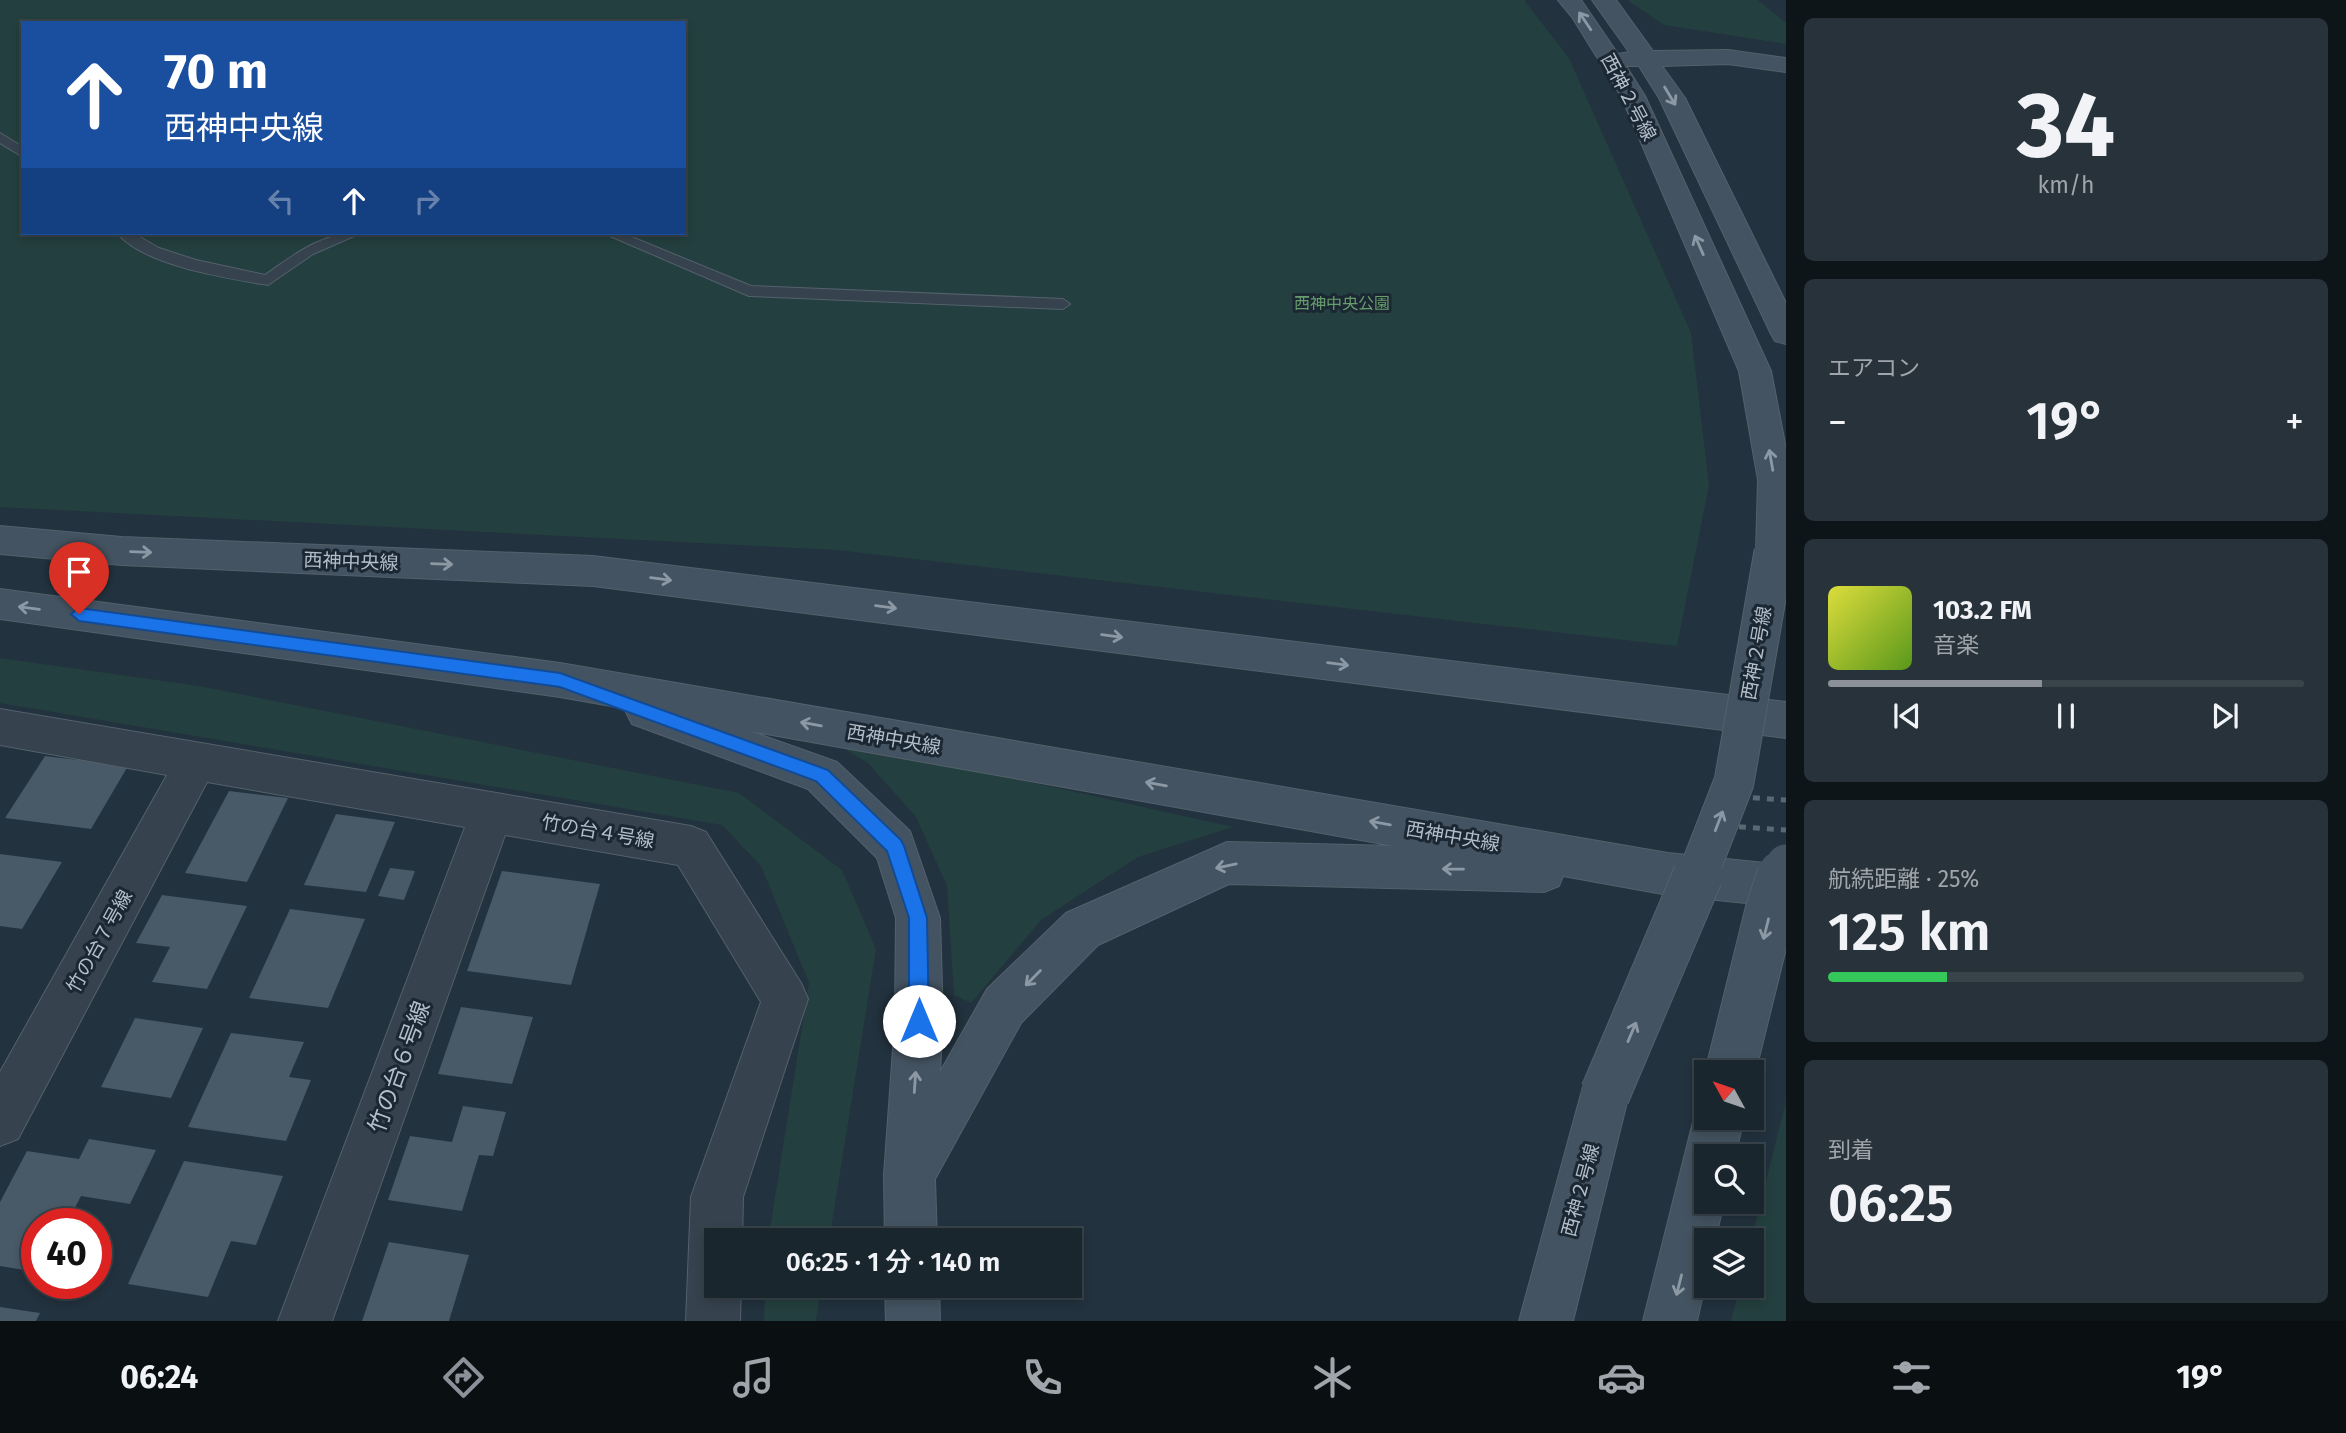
<!DOCTYPE html>
<html lang="ja">
<head>
<meta charset="utf-8">
<style>
  body { margin:0; font-family:"Fira Sans","Noto Sans JP",sans-serif; background:#27323a; color:#f1f3f6; height:100vh; display:flex; flex-direction:column; font-size:26px; white-space:nowrap }
  * { box-sizing:border-box; margin:0 }
  p { font-size:23px; color:#9fa5aa }
  .icon { flex:none; width:38px; height:38px; fill:none; stroke:currentColor; stroke-width:2; stroke-linecap:round; stroke-linejoin:round }
  .map { position:relative; flex:1; overflow:hidden }
  .details { display:flex; flex-direction:column; gap:18px; padding:18px; background:#0e1519; width:560px }
  .details>* { flex:none }
  .banner { position:absolute; left:21px; top:21px; width:665px; height:214px; border-radius:0px; box-shadow:0 4px 10px #0003,0 0 0 2px #38434a; background:#1a4fa0; color:#fff; overflow:hidden }
  .needle { width:46px; rotate:310deg }
  .fabs { position:absolute; left:1694px; top:1060px; display:grid; gap:14px }
  .fabs a { display:grid; place-items:center; width:70px; height:70px; border-radius:0px; background:#1a262e; box-shadow:0 4px 10px #0003,0 0 0 2px #38434a; font-size:35px }
  .speed { position:absolute; left:21px; top:1208px; display:flex; gap:14px; font-size:35px; font-weight:700; text-align:center }
  .speed>* { display:grid; place-content:center; width:91px; height:91px; border-radius:50%; background:#1a262e; box-shadow:0 4px 10px #0003,0 0 0 2px #38434a; line-height:1 }
  .speed .limit { border:10px solid #d22; background:#fff; color:#111 }
  .pin { position:absolute; display:grid; place-items:center; width:60px; height:60px; color:#fff; margin:-72px -30px; border-radius:50% 50% 50% 0; rotate:-45deg; box-shadow:0 0 7px #0007 }
  .pin .icon { rotate:45deg }
  .me { position:absolute; width:77px; margin:-38px; rotate:0deg; stroke-linejoin:round; filter:drop-shadow(0 0 5px #0008) }
  .turn { display:flex; align-items:center; gap:24px; height:147px; padding:0 28px; font-size:32px }
  .turn .icon { width:91px; height:91px; stroke-width:2.5 }
  .turn b { display:block; font-size:49px; line-height:60px }
  .lanes { display:flex; align-items:center; height:66px; padding:0 28px; background:#0003; justify-content:center; gap:35px; direction:ltr }
  .lanes .off { opacity:.35 }
  .big { font-size:52px; font-weight:600; line-height:1.1 }
  .details .widget { flex:1; display:flex; flex-direction:column; justify-content:center; gap:10px; min-width:0; padding:0 24px; border-radius:10px; background:#27323a }
  .details .dial { align-items:center; gap:0 }
  .dial b { font-size:91px; line-height:1 }
  .song { display:flex; align-items:center; gap:21px }
  .cover { width:84px; height:84px; border-radius:10px; background:linear-gradient(135deg,hsl(60 70% 55%),hsl(90 70% 35%)) }
  .played { height:7px; border-radius:4px; background:linear-gradient(90deg,#8c9099 45%,#38434a 45%) }
  .keys { display:flex; justify-content:space-around; direction:ltr }
  .heat { display:flex; justify-content:space-between; align-items:center; font-size:38px; direction:ltr }
  .charge { height:10px; border-radius:5px; background:linear-gradient(90deg,#34c759 25%,#38434a 0) }
  .trip { position:absolute; left:704px; top:1228px; width:378px; height:70px; border-radius:0px; background:#1a262e; box-shadow:0 4px 10px #0003,0 0 0 2px #38434a; font-weight:600; line-height:70px; text-align:center }
  .tab-bar { display:flex; height:112px; justify-content:space-around; align-items:center; background:#0a0f12; color:#9fa5aa }
  .tab-bar .icon { width:49px; height:49px }
  .tab-bar .active { color:#8c9099 }
  .tab-bar b { font-size:32px; color:#f1f3f6 }
  main { display:flex; flex:1; min-height:0 }
  .map>svg:first-child { display:block }
</style>
</head>
<body>
<main>
<div class="map">
<svg width="1786" height="1321" viewBox="0 0 1786 1321">
  <rect width="100%" height="100%" fill="#22323e"/>
  <path fill="#243f3f" fill-rule="evenodd" d="M0 0H1524L1569 58 1691 333 1709 485 1677 646 836 550 0 507ZM23 23H684V233H23Z
    M1627 0H1758L1786 23V44L1664 25Z
    M0 658 199 686 739 793 842 870 876 949 829 1241H768L809 983 761 866 722 825 0 703Z
    M823 736 1233 827 1138 857 1041 920 971 1003 954 995 947 886 916 817 868 763Z
    M1786 1101V1321H1731L1740 1286H1752L1751 1241Z
    M765 1286H821L816 1321H764Z"/>
  <path fill="#485967" d="M45 756 128 766 91 829 5 818Z
    M229 791 288 798 247 882 185 873Z
    M336 814 395 822 366 892 304 885Z
    M0 854 62 862 22 929 0 926Z
    M390 868 415 871 404 900 378 896Z
    M502 871 600 884 571 985 467 971Z
    M162 895 247 906 207 989 152 982 170 947 136 943Z
    M290 909 365 919 328 1008 249 998Z
    M461 1007 533 1017 512 1084 438 1074Z
    M135 1018 203 1028 171 1098 101 1087Z
    M231 1033 304 1042 289 1077 311 1080 286 1141 188 1127Z
    M463 1106 506 1112 493 1156 479 1155 462 1211 388 1200 410 1136 452 1142Z
    M89 1139 156 1150 130 1204 81 1196 67 1223H37V1272L0 1266V1202L27 1151 79 1159Z
    M184 1161 283 1176 256 1245 231 1241 208 1297 128 1284Z
    M389 1242 469 1255 449 1321H362Z
    M0 1307 40 1313 36 1321H0Z"/>
  <g fill="none" stroke-linecap="round" stroke-linejoin="round">
    <defs>
      <path id="lane" d="M0 133 23 147V157L0 143Z
        M117 233H133L159 248 196 260 265 275C295 254 324 231 361 233L313 254 268 285C226 278 145 266 117 233Z
        M603 233H622L751 286 1063 299 1070 304 1063 309 749 296Z"/>
      <path id="street" d="M0 709 691 826 706 832 801 983 808 999 743 1197 742 1241H716V1286H741L740 1321H686L691 1197 761 1002 678 865 505 835 332 1321H278L465 827 207 782 18 1139 0 1146V1072L167 775 0 745Z"/>
      <path id="secondary" d="M1558 0H1581L1618 54 1629 52 1592 0H1616L1653 51 1728 50 1786 58V72L1728 64 1662 66 1685 98 1786 303V344L1775 341 1771 334 1659 98 1639 66H1626L1645 96 1771 371 1786 449V562L1774 566 1761 562 1756 552 1758 480 1739 371 1621 96 1572 17Z
        M0 526 122 537 593 556 1786 702V738L593 586 122 565 0 554Z
        M0 589 560 663 1668 853 1786 865V907L1668 895 1563 876 1559 886 1544 892 1229 884 1098 945 1021 1023 935 1179 937 1241H885L884 1175 895 1021 896 918 877 858 808 789 632 724 626 712 628 709 560 697 0 619ZM750 731 1394 846 1227 842 1066 913 987 989 940 1072 943 1021 940 918 910 831 837 762Z
        M1605 1070 1622 1077 1629 1094 1573 1321H1519L1581 1094 1588 1077Z
        M1706 1099V1118H1744L1735 1157H1706V1202H1724L1715 1241H1706V1281L1697 1321H1643L1694 1118 1702 1101Z
        M885 1286H939L940 1321H886Z"/>
    </defs>
    <use href="#lane" stroke="#54616c" stroke-width="2"/>
    <use href="#street" stroke="#54616c" stroke-width="2"/>
    <use href="#secondary" stroke="#54616c" stroke-width="2"/>
    <use href="#lane" fill="#36434e" fill-rule="evenodd"/>
    <use href="#street" fill="#36434e" fill-rule="evenodd"/>
    <use href="#secondary" fill="#445361" fill-rule="evenodd"/>
    <path stroke="#586875" stroke-width="5" stroke-dasharray="7 7" stroke-linecap="butt" d="M1711 795 1786 800
      M1711 825 1786 830"/>
    <defs>
      <path id="secondary-bridge-far1" d="M1697 877 1734 782 1774 552
        M1782 877 1786 864"/>
      <path id="secondary-bridge" d="M1730 1073 1770 911 1782 875
        M1605 1094 1698 875"/>
    </defs>
    <use href="#secondary-bridge-far1" stroke="#54616c" stroke-width="41" stroke-linecap="butt"/>
    <use href="#secondary-bridge" stroke="#54616c" stroke-width="51" stroke-linecap="butt"/>
    <use href="#secondary-bridge-far1" stroke="#445361" stroke-width="39"/>
    <use href="#secondary-bridge" stroke="#445361" stroke-width="49"/>
  </g>
  <defs><path id="oneway-shaft" d="M-6 0H5M1.5-3L5.5 0L1.5 3" fill="none" stroke-width="1.6" stroke-linecap="round" stroke-linejoin="round" transform="scale(1.75)"/></defs>
  <g stroke="#8c99a5">
    <use href="#oneway-shaft" transform="translate(1585 21) rotate(-124)"/>
    <use href="#oneway-shaft" transform="translate(1670 96) rotate(59)"/>
    <use href="#oneway-shaft" transform="translate(1699 245) rotate(-114)"/>
    <use href="#oneway-shaft" transform="translate(1771 460) rotate(-100)"/>
    <use href="#oneway-shaft" transform="translate(141 552) rotate(2)"/>
    <use href="#oneway-shaft" transform="translate(442 564) rotate(2)"/>
    <use href="#oneway-shaft" transform="translate(661 579) rotate(7)"/>
    <use href="#oneway-shaft" transform="translate(886 607) rotate(7)"/>
    <use href="#oneway-shaft" transform="translate(29 608) rotate(-173)"/>
    <use href="#oneway-shaft" transform="translate(1112 636) rotate(7)"/>
    <use href="#oneway-shaft" transform="translate(1338 664) rotate(7)"/>
    <use href="#oneway-shaft" transform="translate(811 724) rotate(-170)"/>
    <use href="#oneway-shaft" transform="translate(1156 784) rotate(-170)"/>
    <use href="#oneway-shaft" transform="translate(1719 821) rotate(-69)"/>
    <use href="#oneway-shaft" transform="translate(1380 823) rotate(-170)"/>
    <use href="#oneway-shaft" transform="translate(1226 866) rotate(168)"/>
    <use href="#oneway-shaft" transform="translate(1453 869) rotate(-179)"/>
    <use href="#oneway-shaft" transform="translate(1766 929) rotate(104)"/>
    <use href="#oneway-shaft" transform="translate(1033 978) rotate(135)"/>
    <use href="#oneway-shaft" transform="translate(1632 1032) rotate(-67)"/>
    <use href="#oneway-shaft" transform="translate(915 1082) rotate(-86)"/>
    <use href="#oneway-shaft" transform="translate(1679 1285) rotate(104)"/>
  </g>
  <path fill="#1a73e8" stroke="#114b97" stroke-width="2" d="M79 608 560 673 828 770 901 840 904 846 927 918 929 1021 926 1028 919 1031 912 1028 909 1021V918L887 851 816 781 560 687 79 621 71 614Z"/>
  <g text-anchor="middle" stroke-width="6" stroke-linejoin="round" paint-order="stroke">
    <g font-size="16" fill="#679c6c" stroke="#1b2833">
      <text x="1342" y="309">西神中央公園</text>
    </g>
    <g font-size="19" fill="#b2bec9" stroke="#1b2833">
      <text transform="translate(1629 97) rotate(62)" y="7">西神２号線</text>
      <text transform="translate(351 561) rotate(2)" y="7">西神中央線</text>
      <text transform="translate(1756 653) rotate(-80)" y="7">西神２号線</text>
      <text transform="translate(894 739) rotate(10)" y="7">西神中央線</text>
      <text transform="translate(598 831) rotate(10)" y="7">竹の台４号線</text>
      <text transform="translate(1453 836) rotate(10)" y="7">西神中央線</text>
      <text transform="translate(99 941) rotate(-61)" y="7">竹の台７号線</text>
      <text transform="translate(1580 1190) rotate(-75)" y="7">西神２号線</text>
    </g>
    <g font-size="23" fill="#b2bec9" stroke="#1b2833">
      <text transform="translate(399 1067) rotate(-70)" y="8">竹の台６号線</text>
    </g>
  </g>
</svg>
<div class="fabs">
<a><svg class="needle" viewBox="-14 -14 28 28"><path d="M0-13l5 13h-10z" fill="#e53935"/><path d="M0 13l5-13h-10z" fill="#9fa5aa"/></svg></a>
<a><svg class="icon" aria-label="search" viewBox="0 0 24 24"><circle cx="10" cy="10" r="6"/><path d="M15 15l6 6"/></svg></a>
<a><svg class="icon" aria-label="layers" viewBox="0 0 24 24"><path d="M12 4l9 5-9 5-9-5zM3 14l9 5 9-5"/></svg></a>
</div>
<div class="speed"><div class="limit">40</div></div>
<div class="pin" style="left:79px;top:614px;background:#d93025"><svg class="icon" aria-label="arrive" viewBox="0 0 24 24"><path d="M6 21V4h12l-3 4 3 4H6"/></svg></div>
<svg class="me" style="left:919px;top:1021px" viewBox="-20 -20 40 40"><circle r="19" fill="#fff"/><path d="M0-13L10 11 0 6-10 11z" fill="#1a73e8"/></svg>
<div class="trip">06:25 · 1 分 · 140 m</div>
<div class="banner">
<div class="turn"><svg class="icon" aria-label="ahead" viewBox="0 0 24 24"><path d="M12 20V5M6 11l6-6 6 6"/></svg><div><b>70 m</b>西神中央線</div></div>
<div class="lanes"><svg class="icon off" aria-label="left" viewBox="0 0 24 24"><path d="M17 20v-9H6M10 6l-5 5 5 5"/></svg><svg class="icon" aria-label="ahead" viewBox="0 0 24 24"><path d="M12 20V5M6 11l6-6 6 6"/></svg><svg class="icon off" aria-label="right" viewBox="0 0 24 24"><path d="M7 20v-9h11M14 6l5 5-5 5"/></svg></div>
</div>
</div>
<section class="details">
<div class="widget dial"><b>34</b><p>km/h</p></div>
<div class="widget"><p>エアコン</p>
<div class="heat"><a>−</a><b class="big">19°</b><a>+</a></div>
</div>
<div class="widget">
<div class="song"><i class="cover"></i><div><b>103.2 FM</b><p>音楽</p></div></div>
<div class="played"></div>
<div class="keys"><svg class="icon" aria-label="previous" viewBox="0 0 24 24"><path d="M18 5L8 12l10 7zM5 5v14"/></svg><svg class="icon" aria-label="pause" viewBox="0 0 24 24"><path d="M8 5v14M16 5v14"/></svg><svg class="icon" aria-label="next" viewBox="0 0 24 24"><path d="M6 5l10 7-10 7zM19 5v14"/></svg></div>
</div>
<div class="widget"><p>航続距離 · 25%</p><b class="big">125 km</b><div class="charge"></div></div>
<div class="widget"><p>到着</p><b class="big">06:25</b></div>
</section>
</main>
<nav class="tab-bar">
<b>06:24</b>
<svg class="icon active" aria-label="directions" viewBox="0 0 24 24"><path d="M12 3l9 9-9 9-9-9zM9 14v-3h6M13 9l2 2-2 2"/></svg>
<svg class="icon" aria-label="music" viewBox="0 0 24 24"><path d="M9 18V5l10-2v13"/><circle cx="6" cy="18" r="3"/><circle cx="16" cy="16" r="3"/></svg>
<svg class="icon" aria-label="phone" viewBox="0 0 24 24"><path d="M5 4h4l2 5-3 2q2 4 5 5l2-3 5 2v4C11 20 4 13 5 4z"/></svg>
<svg class="icon" aria-label="climate" viewBox="0 0 24 24"><path d="M12 3v18M4 7l16 10M4 17L20 7"/></svg>
<svg class="icon" aria-label="car" viewBox="0 0 24 24"><path d="M5 17H2v-5l4-1 3-4h7l3 4 3 1v5h-3M9 17h6M6 11h13"/><circle cx="7" cy="17" r="2"/><circle cx="17" cy="17" r="2"/></svg>
<svg class="icon" aria-label="filters" viewBox="0 0 24 24"><path d="M4 7h16M4 17h16"/><circle cx="9" cy="7" r="2"/><circle cx="15" cy="17" r="2"/></svg>
<b>19°</b>
</nav>
</body>
</html>
